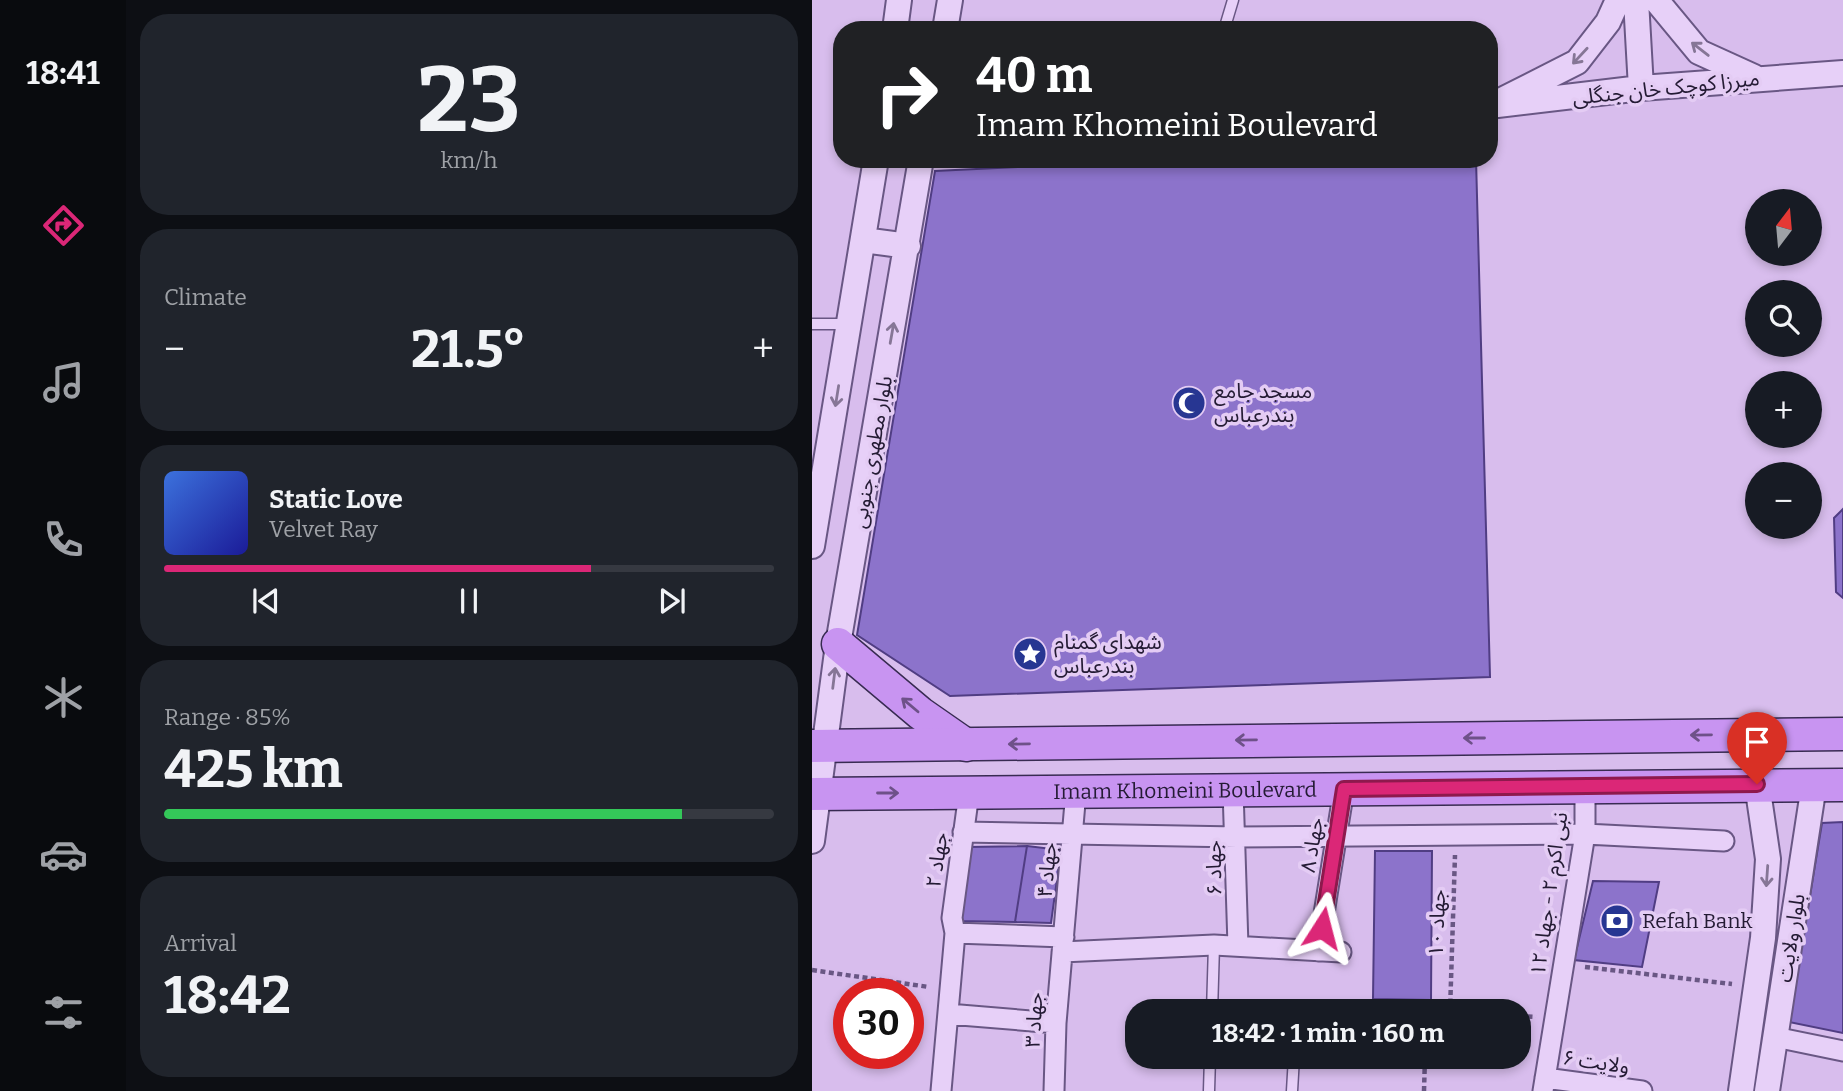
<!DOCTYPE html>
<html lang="en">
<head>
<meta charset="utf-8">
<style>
  body { margin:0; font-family:Bitter,"Noto Sans Arabic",serif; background:#20242c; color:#f1f3f6; height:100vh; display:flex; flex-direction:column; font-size:26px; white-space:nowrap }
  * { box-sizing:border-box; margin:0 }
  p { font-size:23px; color:#9ea1a6 }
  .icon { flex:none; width:38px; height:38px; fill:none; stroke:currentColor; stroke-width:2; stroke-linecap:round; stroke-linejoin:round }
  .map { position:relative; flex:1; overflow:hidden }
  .drawer { display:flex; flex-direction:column; gap:14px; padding:14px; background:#0d0f14; width:686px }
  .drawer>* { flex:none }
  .guide { position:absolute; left:21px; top:21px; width:665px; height:147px; border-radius:28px; box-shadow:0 4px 10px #0003; background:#202124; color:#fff; overflow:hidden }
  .needle { width:46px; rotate:16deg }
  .fabs { position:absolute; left:933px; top:189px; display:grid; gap:14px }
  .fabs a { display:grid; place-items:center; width:77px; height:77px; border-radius:50%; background:#171b24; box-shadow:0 4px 10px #0003; font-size:35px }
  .speed { position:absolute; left:21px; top:978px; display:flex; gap:14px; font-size:35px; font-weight:700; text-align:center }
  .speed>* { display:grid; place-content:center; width:91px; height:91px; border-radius:50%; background:#171b24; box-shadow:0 4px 10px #0003; line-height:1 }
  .speed .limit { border:10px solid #d22; background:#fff; color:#111 }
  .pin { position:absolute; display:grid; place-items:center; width:60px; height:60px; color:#fff; margin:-72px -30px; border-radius:50% 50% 50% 0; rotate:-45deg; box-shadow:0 0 7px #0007 }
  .pin .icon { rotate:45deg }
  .me { position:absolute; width:77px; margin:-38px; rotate:9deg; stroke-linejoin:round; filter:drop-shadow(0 0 5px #0008) }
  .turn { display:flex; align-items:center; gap:24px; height:147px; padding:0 28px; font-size:32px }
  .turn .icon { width:91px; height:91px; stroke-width:2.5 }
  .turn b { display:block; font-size:49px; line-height:60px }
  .big { font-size:52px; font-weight:700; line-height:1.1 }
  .drawer .widget { flex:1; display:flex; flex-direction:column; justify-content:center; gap:10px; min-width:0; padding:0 24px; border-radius:28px; background:#20242c }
  .drawer .dial { align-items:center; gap:0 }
  .dial b { font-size:91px; line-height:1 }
  .song { display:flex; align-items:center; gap:21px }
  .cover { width:84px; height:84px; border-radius:10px; background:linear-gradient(135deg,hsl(220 70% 55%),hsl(240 70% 35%)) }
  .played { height:7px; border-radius:4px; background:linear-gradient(90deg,#db2777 70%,#363941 70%) }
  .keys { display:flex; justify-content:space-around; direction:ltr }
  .heat { display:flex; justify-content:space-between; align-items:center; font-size:38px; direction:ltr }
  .charge { height:10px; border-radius:5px; background:linear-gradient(90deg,#34c759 85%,#363941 0) }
  .trip { position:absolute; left:313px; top:999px; width:406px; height:70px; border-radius:28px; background:#171b24; box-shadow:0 4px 10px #0003; font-weight:700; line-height:70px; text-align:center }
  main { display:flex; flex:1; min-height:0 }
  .tab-bar { display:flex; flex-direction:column; width:126px; justify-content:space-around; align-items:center; background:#090b0e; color:#9ea1a6 }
  .tab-bar .icon { width:49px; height:49px }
  .tab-bar .active { color:#db2777 }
  .tab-bar b { font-size:32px; color:#f1f3f6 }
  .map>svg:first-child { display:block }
</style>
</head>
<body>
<main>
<nav class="tab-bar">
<b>18:41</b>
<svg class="icon active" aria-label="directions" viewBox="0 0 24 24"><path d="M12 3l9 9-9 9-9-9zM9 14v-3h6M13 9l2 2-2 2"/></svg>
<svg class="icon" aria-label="music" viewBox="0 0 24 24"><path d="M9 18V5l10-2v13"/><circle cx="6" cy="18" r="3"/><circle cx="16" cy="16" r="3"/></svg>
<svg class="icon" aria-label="phone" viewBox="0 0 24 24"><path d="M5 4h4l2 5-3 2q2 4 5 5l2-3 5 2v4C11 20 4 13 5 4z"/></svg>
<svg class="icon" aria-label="climate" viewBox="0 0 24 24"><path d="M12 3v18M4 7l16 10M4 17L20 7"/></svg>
<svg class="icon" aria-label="car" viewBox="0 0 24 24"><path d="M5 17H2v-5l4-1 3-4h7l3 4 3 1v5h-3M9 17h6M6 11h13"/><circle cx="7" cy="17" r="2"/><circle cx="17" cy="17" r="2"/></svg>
<svg class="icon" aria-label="filters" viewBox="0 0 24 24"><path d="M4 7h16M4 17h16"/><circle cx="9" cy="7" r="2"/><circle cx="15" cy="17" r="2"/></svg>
</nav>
<section class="drawer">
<div class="widget dial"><b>23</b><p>km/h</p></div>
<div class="widget"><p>Climate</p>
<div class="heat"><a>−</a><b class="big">21.5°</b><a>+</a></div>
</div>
<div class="widget">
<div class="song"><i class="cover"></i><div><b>Static Love</b><p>Velvet Ray</p></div></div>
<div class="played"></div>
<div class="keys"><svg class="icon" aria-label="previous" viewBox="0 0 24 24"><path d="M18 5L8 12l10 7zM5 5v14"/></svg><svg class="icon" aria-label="pause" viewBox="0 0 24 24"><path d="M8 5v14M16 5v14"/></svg><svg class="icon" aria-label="next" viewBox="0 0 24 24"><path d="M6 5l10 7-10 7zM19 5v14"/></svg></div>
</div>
<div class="widget"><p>Range · 85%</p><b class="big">425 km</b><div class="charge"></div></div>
<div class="widget"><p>Arrival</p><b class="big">18:42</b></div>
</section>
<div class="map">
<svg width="1031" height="1091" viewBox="0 0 1031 1091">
  <rect width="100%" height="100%" fill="#d8bded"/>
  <path fill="#8c73cb" stroke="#503d83" stroke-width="2" d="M372 159H664L678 677 138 696 45 635 123 171Z
    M1031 509V598L1024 592 1022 518Z
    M1031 822V1033L977 1022 1010 823Z
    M215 846 203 922 147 921 155 847Z
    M215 846 249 850 239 923 203 922Z
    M563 851H620L619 1000 561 999Z
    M781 881 847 882 830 967 762 960Z"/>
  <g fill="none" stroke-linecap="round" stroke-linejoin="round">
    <defs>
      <path id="service" d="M412 30 421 0
        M0 324H36
        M400 1012 402 945
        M397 1091 398 1057
        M480 1091 482 1057"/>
      <path id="minor" d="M421 790 426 946
        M151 832 425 837 773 834 912 841
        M143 933 140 918 157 793
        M506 951 532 789
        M250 952 402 945 529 952
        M136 1014 244 1023
        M963 1037 1031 1051
        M733 1078 830 1091
        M129 1091 143 933 252 937
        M242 1091 244 1023 264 791
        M731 1091 773 834V786"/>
      <path id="tertiary" d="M824 0 829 88
        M844 0 887 52 942 77
        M83 30 87 0
        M133 30 138 0
        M692 99 765 62 796 22 806 0
        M677 106 829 88 1031 73
        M51 240 96 246
        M0 546 64 159
        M0 841 26 644 109 159
        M929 1091 951 938 956 859 945 784
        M955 1091 1002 785"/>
      <g id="primary">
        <path d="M26 644 108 713 154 745"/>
        <path d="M0 746 1031 734"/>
        <path id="s1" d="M0 794 1031 785"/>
      </g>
    </defs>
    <use href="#service" stroke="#695784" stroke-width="13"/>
    <use href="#minor" stroke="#695784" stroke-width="23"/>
    <use href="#tertiary" stroke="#695784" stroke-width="28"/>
    <use href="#primary" stroke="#382b52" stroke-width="35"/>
    <path stroke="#695784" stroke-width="4.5" stroke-dasharray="5 3.5" stroke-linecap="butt" d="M773 967 920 984
      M0 970 117 987
      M638 1012 643 855
      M707 1016 724 1017
      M612 1091 613 1057"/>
    <use href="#service" stroke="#e7d0f8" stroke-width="10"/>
    <use href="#minor" stroke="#e7d0f8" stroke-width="19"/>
    <use href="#tertiary" stroke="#e7d0f8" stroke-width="24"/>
    <use href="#primary" stroke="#c894f1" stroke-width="32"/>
  </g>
  <defs><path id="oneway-shaft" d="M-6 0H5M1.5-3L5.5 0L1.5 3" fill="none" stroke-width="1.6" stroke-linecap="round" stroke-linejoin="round" transform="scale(1.75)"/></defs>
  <g stroke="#867696">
    <use href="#oneway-shaft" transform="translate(888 49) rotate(-142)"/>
    <use href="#oneway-shaft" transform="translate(768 56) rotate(133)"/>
    <use href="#oneway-shaft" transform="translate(80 333) rotate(-80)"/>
    <use href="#oneway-shaft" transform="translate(25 396) rotate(99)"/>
    <use href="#oneway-shaft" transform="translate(22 678) rotate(-83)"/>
    <use href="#oneway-shaft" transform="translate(955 876) rotate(94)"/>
  </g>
  <g stroke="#6e5189">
    <use href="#oneway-shaft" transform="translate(98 705) rotate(-140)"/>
    <use href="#oneway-shaft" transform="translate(889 735) rotate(179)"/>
    <use href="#oneway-shaft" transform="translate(662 738) rotate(180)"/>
    <use href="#oneway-shaft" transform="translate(434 740) rotate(179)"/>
    <use href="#oneway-shaft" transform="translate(207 744) rotate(179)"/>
    <use href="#oneway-shaft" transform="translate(76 793)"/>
  </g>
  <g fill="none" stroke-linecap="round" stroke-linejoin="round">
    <defs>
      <path id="route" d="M510 928 532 789 945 784"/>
    </defs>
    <use href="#route" stroke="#8e194d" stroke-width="18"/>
    <use href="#route" stroke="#db2777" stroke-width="12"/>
  </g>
  <defs>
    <symbol id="mosque-disc" viewBox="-11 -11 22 22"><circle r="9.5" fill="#273692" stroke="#e4ccf4"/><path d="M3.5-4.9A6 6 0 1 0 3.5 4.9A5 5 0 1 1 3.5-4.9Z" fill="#fff"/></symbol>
    <symbol id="sight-disc" viewBox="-11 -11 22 22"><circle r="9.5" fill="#273692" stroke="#e4ccf4"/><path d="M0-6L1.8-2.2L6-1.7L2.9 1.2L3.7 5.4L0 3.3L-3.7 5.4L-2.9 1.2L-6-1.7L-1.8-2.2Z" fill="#fff"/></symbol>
    <symbol id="bank-disc" viewBox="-11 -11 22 22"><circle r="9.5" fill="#273692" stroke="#e4ccf4"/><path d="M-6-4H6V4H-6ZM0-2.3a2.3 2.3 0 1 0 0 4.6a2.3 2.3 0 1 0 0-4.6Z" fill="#fff"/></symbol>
  </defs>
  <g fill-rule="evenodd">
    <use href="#mosque-disc" x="358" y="384" width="38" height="38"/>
    <use href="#sight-disc" x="199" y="635" width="38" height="38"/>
    <use href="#bank-disc" x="786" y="902" width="38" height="38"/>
  </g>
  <g text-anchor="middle" stroke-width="7" stroke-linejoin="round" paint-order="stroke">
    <g font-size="21" fill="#241b34" stroke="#e4ccf4">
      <text transform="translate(854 88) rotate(-6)" y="7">میرزا کوچک خان جنگلی</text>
      <text transform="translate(60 452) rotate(-80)" y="7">بلوار مطهری جنوبی</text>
      <text dy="7" stroke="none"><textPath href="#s1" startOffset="373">Imam Khomeini Boulevard</textPath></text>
      <text transform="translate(500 845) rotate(-81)" y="7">جهاد ۸</text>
      <text transform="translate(125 860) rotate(-82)" y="7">جهاد ۲</text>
      <text transform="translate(402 868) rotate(-91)" y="7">جهاد ۶</text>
      <text transform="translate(235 870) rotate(-85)" y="7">جهاد ۴</text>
      <text transform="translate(737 894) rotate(-82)" y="7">نبی اکرم ۲ - جهاد ۱۲</text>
      <text transform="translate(625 923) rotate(-88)" y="7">جهاد ۱۰</text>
      <text transform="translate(979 938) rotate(-81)" y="7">بلوار ولایت</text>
      <text transform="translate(222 1020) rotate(-87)" y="7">جهاد ۳</text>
      <text transform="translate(784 1062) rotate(8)" y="7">ولایت ۶</text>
    </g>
    <g font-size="21" fill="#241b34" stroke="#e4ccf4" text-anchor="start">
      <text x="402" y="398">مسجد جامع<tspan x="402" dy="24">بندرعباس</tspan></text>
      <text x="242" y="649">شهدای گمنام<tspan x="242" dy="24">بندرعباس</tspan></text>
      <text x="830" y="928">Refah Bank</text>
    </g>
  </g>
</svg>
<div class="fabs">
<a><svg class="needle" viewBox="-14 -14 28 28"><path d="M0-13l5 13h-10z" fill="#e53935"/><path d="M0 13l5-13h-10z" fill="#9ea1a6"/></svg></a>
<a><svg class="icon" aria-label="search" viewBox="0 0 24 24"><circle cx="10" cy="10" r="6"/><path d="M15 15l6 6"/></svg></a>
<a>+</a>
<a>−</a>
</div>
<div class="speed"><div class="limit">30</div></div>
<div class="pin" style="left:945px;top:784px;background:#d93025"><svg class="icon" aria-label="arrive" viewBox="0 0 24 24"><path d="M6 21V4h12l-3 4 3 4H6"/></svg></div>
<svg class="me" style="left:510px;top:928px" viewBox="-20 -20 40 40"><path d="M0-17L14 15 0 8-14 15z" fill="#db2777" stroke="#fff" stroke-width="4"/></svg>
<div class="trip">18:42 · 1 min · 160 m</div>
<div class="guide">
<div class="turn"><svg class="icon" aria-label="right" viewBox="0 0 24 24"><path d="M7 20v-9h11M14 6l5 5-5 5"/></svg><div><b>40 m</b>Imam Khomeini Boulevard</div></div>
</div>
</div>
</main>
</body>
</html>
